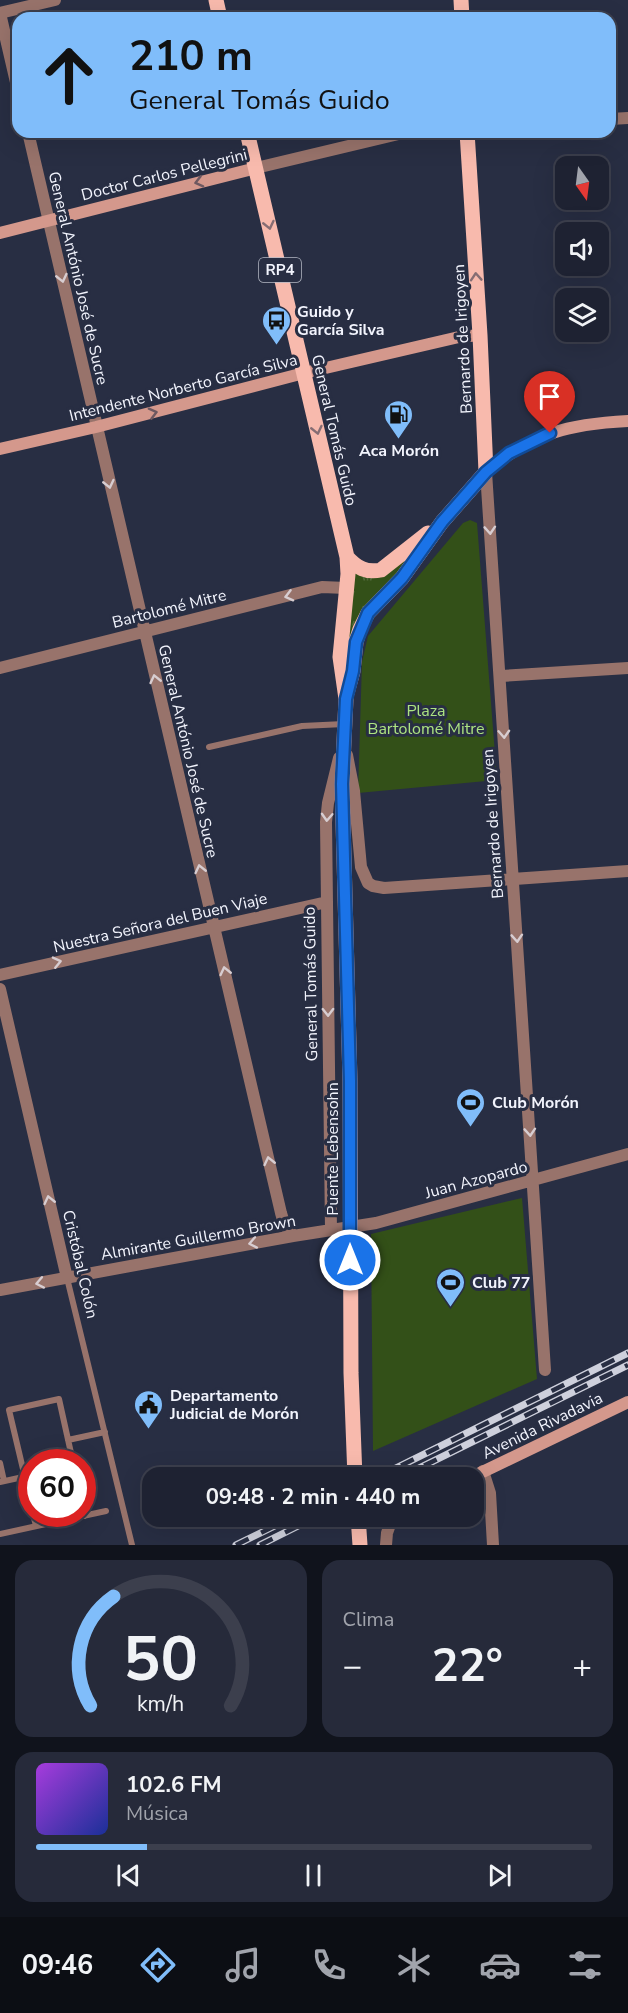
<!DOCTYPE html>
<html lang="es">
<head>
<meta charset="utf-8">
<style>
  body { margin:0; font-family:"Nunito Sans",sans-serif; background:#262a3a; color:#f1f3f6; height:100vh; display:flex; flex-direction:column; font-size:22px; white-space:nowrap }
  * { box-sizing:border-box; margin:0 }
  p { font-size:20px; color:#a1a4ac }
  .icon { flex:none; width:33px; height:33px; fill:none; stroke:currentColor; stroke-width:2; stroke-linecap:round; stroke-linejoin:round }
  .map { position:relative; height:1545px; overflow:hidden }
  .drawer { display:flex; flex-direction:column; gap:15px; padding:15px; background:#10131c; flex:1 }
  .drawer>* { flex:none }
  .top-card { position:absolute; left:12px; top:12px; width:604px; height:126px; border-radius:18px; box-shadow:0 6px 24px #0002,0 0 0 2px #3c3f4d; background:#80bdfa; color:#111; overflow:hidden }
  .needle { width:39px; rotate:166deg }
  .controls { position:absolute; left:555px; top:156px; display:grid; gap:12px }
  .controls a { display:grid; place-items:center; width:54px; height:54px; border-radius:12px; background:#1e2232; box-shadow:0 6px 24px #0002,0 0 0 2px #3c3f4d; font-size:30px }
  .speed { position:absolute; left:18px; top:1449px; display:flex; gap:12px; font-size:30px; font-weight:700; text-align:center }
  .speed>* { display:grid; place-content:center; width:78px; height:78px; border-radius:50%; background:#1e2232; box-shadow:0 6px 24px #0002,0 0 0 2px #3c3f4d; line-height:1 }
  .speed .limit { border:9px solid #d22; background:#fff; color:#111 }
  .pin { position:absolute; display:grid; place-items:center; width:51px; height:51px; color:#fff; margin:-62px -26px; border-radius:50% 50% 50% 0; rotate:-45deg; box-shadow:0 0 6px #0007 }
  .pin .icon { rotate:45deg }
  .me { position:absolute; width:66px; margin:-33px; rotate:0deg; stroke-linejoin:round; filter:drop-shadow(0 0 4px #0008) }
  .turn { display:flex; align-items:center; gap:21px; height:126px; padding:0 18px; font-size:27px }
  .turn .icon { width:78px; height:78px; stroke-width:2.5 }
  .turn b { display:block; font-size:42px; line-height:51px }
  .big { font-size:45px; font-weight:700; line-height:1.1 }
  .drawer .card { flex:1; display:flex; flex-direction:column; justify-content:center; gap:9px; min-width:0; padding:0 21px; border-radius:18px; background:#262a3a }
  .drawer .dial { align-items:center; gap:0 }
  .dial svg { height:156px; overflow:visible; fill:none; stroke:#3c3f4d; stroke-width:7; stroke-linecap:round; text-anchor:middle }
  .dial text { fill:#f1f3f6; stroke:none }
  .song { display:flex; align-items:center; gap:18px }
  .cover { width:72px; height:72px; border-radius:9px; background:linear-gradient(135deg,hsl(280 70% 55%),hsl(230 70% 35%)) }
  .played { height:6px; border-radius:3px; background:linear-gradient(90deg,#80bdfa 20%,#3c3f4d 20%) }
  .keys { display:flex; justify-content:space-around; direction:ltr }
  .heat { display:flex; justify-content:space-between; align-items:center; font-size:33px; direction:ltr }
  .drawer .tiles { flex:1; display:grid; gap:15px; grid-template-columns:1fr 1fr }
  .card:last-child { grid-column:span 2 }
  .trip { position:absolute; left:142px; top:1467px; width:342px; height:60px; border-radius:18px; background:#1e2232; box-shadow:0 6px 24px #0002,0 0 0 2px #3c3f4d; font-weight:700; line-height:60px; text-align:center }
  .menu { display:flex; height:96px; justify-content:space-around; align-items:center; background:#0c0e14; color:#a1a4ac }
  .menu .icon { width:42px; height:42px }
  .menu .active { color:#80bdfa }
  .menu b { font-size:27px; color:#f1f3f6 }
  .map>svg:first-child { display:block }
</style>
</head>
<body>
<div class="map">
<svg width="628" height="1545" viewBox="0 0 628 1545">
  <defs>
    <pattern id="grass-tufts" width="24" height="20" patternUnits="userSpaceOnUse" patternTransform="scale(1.5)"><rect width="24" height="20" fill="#335018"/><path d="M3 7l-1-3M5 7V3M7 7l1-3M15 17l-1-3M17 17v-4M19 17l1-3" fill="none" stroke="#516a3a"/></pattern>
  </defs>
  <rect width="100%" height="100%" fill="#282e43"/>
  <path fill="url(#grass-tufts)" d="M411 553 399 572 347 667 352 570 362 575Z"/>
  <path fill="#335018" d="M470 520 477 523 497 780 358 793 362 662 368 636 463 523Z
    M522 1198 537 1379 373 1451 371 1234Z"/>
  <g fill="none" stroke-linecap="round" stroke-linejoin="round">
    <path stroke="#98736b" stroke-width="6" d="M209 747 302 726 344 724
      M67 1278 132 1545
      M68 1440 105 1432
      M0 1463 4 1481
      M0 1482 32 1475
      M32 1507 9 1410 59 1399 73 1462
      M82 1507 85 1516
      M33 1514 36 1526
      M0 1534 106 1511"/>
    <path stroke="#98736b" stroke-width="12" d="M0 13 18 91
      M0 13 55 0
      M610 119 628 118
      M28 132 281 1213 284 1223 293 1236
      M256 168 407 132
      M486 472 545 1370
      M0 668 322 587 346 588
      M501 676 628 668
      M347 755 354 791 361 867 368 883 373 886 384 888 628 871
      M0 975 327 902
      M0 989 67 1278
      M331 1230 326 822 328 803 339 758
      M0 1290 293 1236 376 1223 628 1154
      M483 1471 490 1493 493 1545
      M386 1545 387 1533 393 1516"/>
    <path stroke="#d4988c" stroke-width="12" d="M0 233 256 168
      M0 449 96 427 304 373 459 337 480 335
      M486 472C532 433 569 424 628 421
      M470 1478 628 1402
      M363 1518 390 1516"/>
    <path stroke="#f8baad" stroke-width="15" d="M216 0 220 18
      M461 0 462 18
      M247 132 347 557 348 574 340 657 346 699 342 784 350 1081 351 1373 355 1478
      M347 557C357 568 366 573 381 570L428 533
      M347 693 353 671 356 642 360 629 368 613 402 578 442 522 486 472 480 335 467 132
      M358 1516 360 1545"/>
    <defs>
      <path id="rail" d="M376 1478 628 1353
        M399 1478 628 1365
        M236 1545 295 1516
        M260 1545 318 1516"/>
    </defs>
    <use href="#rail" stroke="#ced0dc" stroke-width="7"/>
    <use href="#rail" stroke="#282e43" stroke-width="4.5" stroke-dasharray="14" stroke-linecap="butt"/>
  </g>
  <defs><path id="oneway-chevron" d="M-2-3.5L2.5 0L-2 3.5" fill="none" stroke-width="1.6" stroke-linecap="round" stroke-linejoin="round" transform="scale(1.5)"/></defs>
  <g stroke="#6d5860">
    <use href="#oneway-chevron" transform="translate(199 182) rotate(166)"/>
    <use href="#oneway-chevron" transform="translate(153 413) rotate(-14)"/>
  </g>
  <g stroke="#866d73">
    <use href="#oneway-chevron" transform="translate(269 225) rotate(77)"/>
    <use href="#oneway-chevron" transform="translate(476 277) rotate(-94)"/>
    <use href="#oneway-chevron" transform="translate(317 430) rotate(77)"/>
  </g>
  <g stroke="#d7cdd1">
    <use href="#oneway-chevron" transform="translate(62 278) rotate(77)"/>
    <use href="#oneway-chevron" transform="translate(109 484) rotate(77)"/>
    <use href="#oneway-chevron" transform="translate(490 530) rotate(86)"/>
    <use href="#oneway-chevron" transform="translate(289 596) rotate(166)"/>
    <use href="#oneway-chevron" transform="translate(155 679) rotate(-103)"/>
    <use href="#oneway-chevron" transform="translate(504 734) rotate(87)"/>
    <use href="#oneway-chevron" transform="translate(327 817) rotate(93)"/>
    <use href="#oneway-chevron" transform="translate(200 869) rotate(-103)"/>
    <use href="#oneway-chevron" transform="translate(517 938) rotate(86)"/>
    <use href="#oneway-chevron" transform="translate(57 962) rotate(-13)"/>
    <use href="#oneway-chevron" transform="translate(225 971) rotate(-103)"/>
    <use href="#oneway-chevron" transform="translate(328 1012) rotate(89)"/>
    <use href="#oneway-chevron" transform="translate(530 1132) rotate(86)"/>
    <use href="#oneway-chevron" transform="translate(269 1161) rotate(-103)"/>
    <use href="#oneway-chevron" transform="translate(49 1200) rotate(-103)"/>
    <use href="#oneway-chevron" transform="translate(253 1243) rotate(169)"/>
    <use href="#oneway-chevron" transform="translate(40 1283) rotate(169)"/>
  </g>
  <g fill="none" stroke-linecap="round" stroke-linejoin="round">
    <defs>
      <path id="route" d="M350 1260V1081L342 784 346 699 353 671 356 642 368 613 402 578 442 522 486 472 509 453 550 433"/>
    </defs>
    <use href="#route" stroke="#114b97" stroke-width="15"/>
    <use href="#route" stroke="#1a73e8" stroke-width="10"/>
  </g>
  <defs>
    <symbol id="bus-pin" viewBox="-11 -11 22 30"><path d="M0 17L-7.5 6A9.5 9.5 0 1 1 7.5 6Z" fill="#80bdfa" stroke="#282e43"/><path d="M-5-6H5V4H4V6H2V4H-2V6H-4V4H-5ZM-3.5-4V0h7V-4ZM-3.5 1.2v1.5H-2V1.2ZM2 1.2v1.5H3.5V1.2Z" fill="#111"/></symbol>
    <symbol id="fuel-pin" viewBox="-11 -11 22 30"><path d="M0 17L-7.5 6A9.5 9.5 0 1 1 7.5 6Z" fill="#80bdfa" stroke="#282e43"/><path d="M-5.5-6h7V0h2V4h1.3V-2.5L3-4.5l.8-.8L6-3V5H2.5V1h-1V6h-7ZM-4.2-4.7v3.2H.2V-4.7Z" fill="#111"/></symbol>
    <symbol id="stadium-pin" viewBox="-11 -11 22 30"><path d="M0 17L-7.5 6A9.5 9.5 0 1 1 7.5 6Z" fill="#80bdfa" stroke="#282e43"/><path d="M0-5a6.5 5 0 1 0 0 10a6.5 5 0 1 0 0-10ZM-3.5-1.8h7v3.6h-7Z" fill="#111"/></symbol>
    <symbol id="civic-pin" viewBox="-11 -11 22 30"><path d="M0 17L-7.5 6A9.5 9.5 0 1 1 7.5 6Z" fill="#80bdfa" stroke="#282e43"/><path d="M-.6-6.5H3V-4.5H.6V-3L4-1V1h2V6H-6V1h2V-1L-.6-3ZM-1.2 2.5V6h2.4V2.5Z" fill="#111"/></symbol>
  </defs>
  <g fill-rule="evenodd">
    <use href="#bus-pin" x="260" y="304" width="33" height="45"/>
    <use href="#fuel-pin" x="382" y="398" width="33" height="45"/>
    <use href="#stadium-pin" x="454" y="1086" width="33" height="45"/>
    <use href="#stadium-pin" x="434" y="1266" width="33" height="45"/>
    <use href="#civic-pin" x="132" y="1388" width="33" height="45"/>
  </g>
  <g text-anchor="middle" stroke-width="6" stroke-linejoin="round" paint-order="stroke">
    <rect fill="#282e43" stroke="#b5b9c5" stroke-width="1.5" x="259" y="258" width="42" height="24" rx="4.5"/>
    <g font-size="15" font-weight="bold" fill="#f2f4fd">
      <text x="280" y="275">RP4</text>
    </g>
    <g font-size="16" fill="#f2f4fd" stroke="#282e43">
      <text transform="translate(164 174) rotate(-14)" y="6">Doctor Carlos Pellegrini</text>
      <text transform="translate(79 278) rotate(77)" y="6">General António José de Sucre</text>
      <text transform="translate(462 339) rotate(-93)" y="6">Bernardo de Irigoyen</text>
      <text transform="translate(183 387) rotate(-14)" y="6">Intendente Norberto García Silva</text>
      <text transform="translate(335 430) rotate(77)" y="6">General Tomás Guido</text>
      <text transform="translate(169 608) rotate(-14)" y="6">Bartolomé Mitre</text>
      <text transform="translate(189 751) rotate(77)" y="6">General António José de Sucre</text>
      <text transform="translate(492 824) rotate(-94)" y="6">Bernardo de Irigoyen</text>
      <text transform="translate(160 922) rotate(-13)" y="6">Nuestra Señora del Buen Viaje</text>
      <text transform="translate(310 984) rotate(-91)" y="6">General Tomás Guido</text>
      <text transform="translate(332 1149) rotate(-90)" y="6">Puente Lebensohn</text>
      <text transform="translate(476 1179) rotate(-15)" y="6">Juan Azopardo</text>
      <text transform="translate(198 1237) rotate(-10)" y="6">Almirante Guillermo Brown</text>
      <text transform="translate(81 1264) rotate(77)" y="6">Cristóbal Colón</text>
      <text transform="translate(542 1425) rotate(-26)" y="6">Avenida Rivadavia</text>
    </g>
    <g font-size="16" font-weight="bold" fill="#f2f4fd" stroke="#282e43" text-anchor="start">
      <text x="297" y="317">Guido y<tspan x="297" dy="18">García Silva</tspan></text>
      <text x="399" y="456" text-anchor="middle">Aca Morón</text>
      <text x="492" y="1108">Club Morón</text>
      <text x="472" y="1288">Club 77</text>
      <text x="170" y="1401">Departamento<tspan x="170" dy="18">Judicial de Morón</tspan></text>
    </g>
    <g font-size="16" fill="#ade482" stroke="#282e43">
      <text x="426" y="716">Plaza<tspan x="426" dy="18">Bartolomé Mitre</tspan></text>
    </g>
  </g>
</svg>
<div class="controls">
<a><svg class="needle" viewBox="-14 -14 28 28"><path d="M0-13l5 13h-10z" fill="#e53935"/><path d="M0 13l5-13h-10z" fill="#a1a4ac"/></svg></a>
<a><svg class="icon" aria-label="sound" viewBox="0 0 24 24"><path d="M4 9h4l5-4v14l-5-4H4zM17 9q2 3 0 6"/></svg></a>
<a><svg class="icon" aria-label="layers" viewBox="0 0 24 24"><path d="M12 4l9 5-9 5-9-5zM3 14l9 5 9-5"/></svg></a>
</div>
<div class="speed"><div class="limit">60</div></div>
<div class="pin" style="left:550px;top:433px;background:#d93025"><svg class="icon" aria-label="arrive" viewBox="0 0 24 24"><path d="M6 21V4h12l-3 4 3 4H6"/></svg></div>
<svg class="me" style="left:350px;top:1260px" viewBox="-20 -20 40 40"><circle r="17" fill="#1a73e8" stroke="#fff" stroke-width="3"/><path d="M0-11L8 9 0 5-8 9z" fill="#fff"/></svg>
<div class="trip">09:48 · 2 min · 440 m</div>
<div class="top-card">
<div class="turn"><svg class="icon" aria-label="ahead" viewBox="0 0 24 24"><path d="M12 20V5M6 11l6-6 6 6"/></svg><div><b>210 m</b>General Tomás Guido</div></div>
</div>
</div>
<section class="drawer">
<div class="tiles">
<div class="card dial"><svg viewBox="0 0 100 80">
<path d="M14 69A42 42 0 1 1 86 69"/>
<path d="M14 69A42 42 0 0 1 26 13" stroke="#80bdfa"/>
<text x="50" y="56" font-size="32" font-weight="700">50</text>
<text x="50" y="72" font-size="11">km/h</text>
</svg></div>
<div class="card"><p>Clima</p>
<div class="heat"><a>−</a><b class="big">22°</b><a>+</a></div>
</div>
<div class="card">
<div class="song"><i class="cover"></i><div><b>102.6 FM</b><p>Música</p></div></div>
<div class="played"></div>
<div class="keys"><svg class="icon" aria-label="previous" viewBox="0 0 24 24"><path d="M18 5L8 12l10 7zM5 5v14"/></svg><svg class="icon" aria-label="pause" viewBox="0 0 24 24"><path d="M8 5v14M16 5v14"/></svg><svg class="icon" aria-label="next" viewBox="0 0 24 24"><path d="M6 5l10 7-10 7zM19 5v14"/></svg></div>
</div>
</div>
</section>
<nav class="menu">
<b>09:46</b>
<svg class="icon active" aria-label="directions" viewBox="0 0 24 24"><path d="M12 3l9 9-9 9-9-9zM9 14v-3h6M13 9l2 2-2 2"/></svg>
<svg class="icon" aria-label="music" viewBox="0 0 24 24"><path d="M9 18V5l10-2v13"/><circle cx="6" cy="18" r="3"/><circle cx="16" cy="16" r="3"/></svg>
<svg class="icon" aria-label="phone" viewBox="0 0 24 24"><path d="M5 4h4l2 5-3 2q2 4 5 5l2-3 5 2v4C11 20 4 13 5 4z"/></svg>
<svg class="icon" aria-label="climate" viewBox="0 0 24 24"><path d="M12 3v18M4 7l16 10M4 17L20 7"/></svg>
<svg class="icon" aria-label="car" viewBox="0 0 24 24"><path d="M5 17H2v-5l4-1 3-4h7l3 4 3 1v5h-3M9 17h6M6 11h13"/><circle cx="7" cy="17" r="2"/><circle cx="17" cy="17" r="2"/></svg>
<svg class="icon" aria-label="filters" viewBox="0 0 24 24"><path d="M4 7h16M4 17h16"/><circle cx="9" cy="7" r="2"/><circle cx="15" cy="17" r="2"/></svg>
</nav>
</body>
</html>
